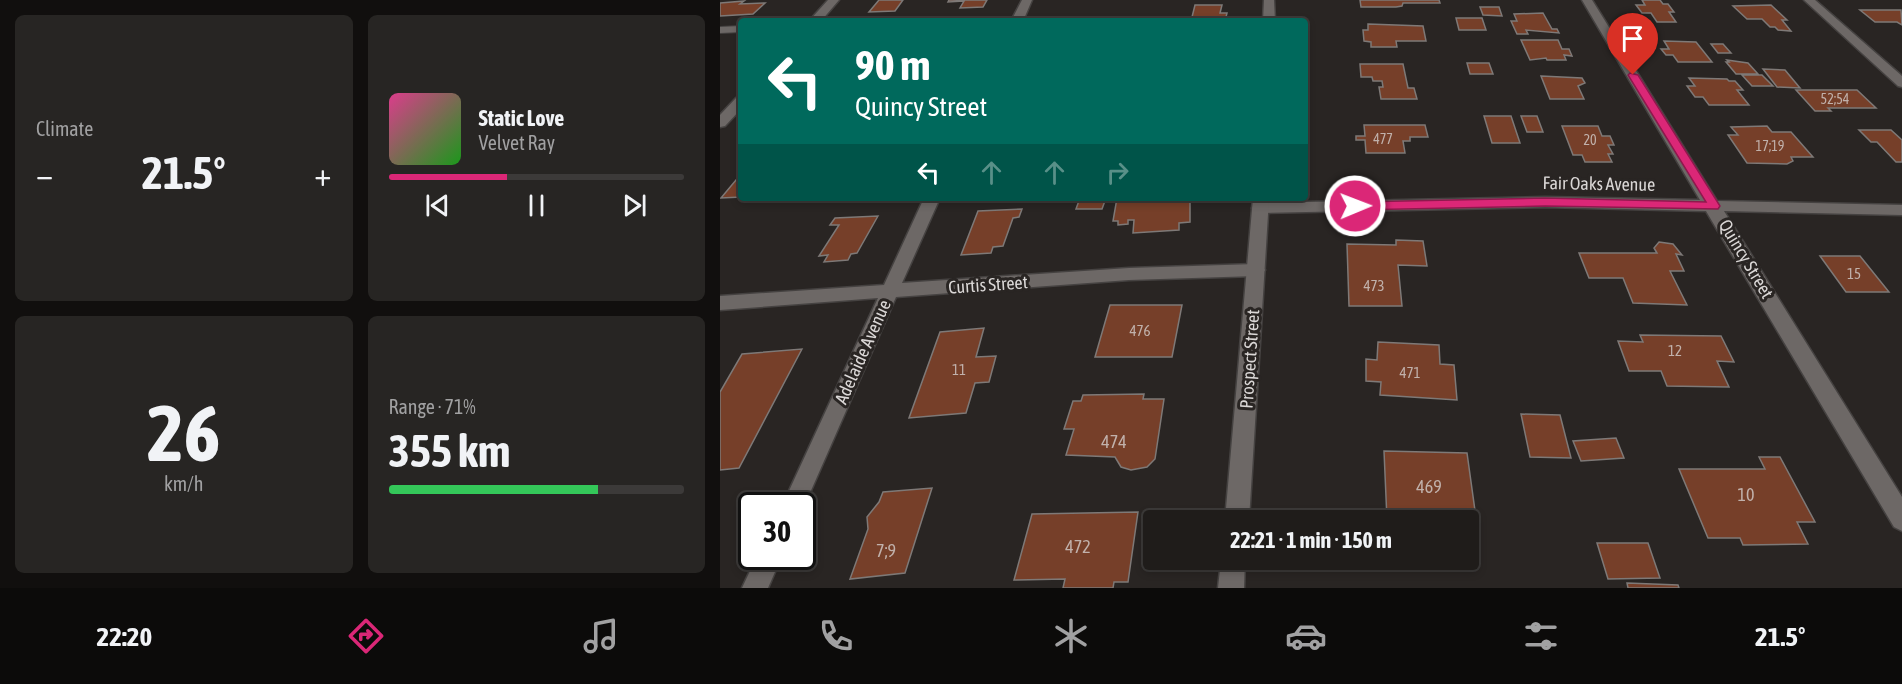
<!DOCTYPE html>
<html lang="en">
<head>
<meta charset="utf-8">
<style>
  body { margin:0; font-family:"Asap Condensed",sans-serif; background:#272523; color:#f1f3f6; height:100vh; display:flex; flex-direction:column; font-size:22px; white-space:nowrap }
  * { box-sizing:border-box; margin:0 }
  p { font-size:20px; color:#a1a1a2 }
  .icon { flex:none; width:33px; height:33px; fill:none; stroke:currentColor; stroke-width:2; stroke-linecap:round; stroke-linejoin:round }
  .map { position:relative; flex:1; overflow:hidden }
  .drawer { display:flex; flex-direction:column; gap:15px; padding:15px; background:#110f0e; width:720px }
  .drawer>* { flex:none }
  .banner { position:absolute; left:18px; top:18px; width:570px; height:183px; border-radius:6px; box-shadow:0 3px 9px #0003,0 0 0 2px #3c3a39; background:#00695c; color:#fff; overflow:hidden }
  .speed { position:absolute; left:18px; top:492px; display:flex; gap:12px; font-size:30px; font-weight:700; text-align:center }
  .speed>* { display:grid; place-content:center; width:78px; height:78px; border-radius:50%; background:#1f1c1a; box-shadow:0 3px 9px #0003,0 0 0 2px #3c3a39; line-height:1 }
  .speed .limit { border:3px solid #111; border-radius:9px; background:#fff; color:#111 }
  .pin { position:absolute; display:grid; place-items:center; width:51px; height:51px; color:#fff; margin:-62px -26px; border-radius:50% 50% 50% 0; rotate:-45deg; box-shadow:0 0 6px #0007 }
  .pin .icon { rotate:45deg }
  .me { position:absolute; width:66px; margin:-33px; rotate:89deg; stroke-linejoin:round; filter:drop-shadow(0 0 4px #0008) }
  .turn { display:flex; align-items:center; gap:21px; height:126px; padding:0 18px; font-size:27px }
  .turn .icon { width:78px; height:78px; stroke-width:2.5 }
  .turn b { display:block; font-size:42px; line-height:51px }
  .lanes { display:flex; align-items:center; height:57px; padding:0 18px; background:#0003; justify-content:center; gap:30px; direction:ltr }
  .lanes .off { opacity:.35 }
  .big { font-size:45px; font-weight:700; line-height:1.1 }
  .drawer .card { flex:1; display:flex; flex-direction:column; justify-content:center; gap:9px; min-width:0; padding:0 21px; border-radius:9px; background:#272523 }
  .drawer .dial { align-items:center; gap:0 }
  .dial b { font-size:78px; line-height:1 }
  .song { display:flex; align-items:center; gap:18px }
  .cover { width:72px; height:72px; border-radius:9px; background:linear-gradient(135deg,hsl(330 70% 55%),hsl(120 70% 35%)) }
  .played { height:6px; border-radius:3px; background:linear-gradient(90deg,#db2777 40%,#3c3a39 40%) }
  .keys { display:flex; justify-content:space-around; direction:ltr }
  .heat { display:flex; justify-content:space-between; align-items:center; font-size:33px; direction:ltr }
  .charge { height:9px; border-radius:4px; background:linear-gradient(90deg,#34c759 71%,#3c3a39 0) }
  .drawer .tiles { flex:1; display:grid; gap:15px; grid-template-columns:repeat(2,1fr) }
  .trip { position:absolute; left:423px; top:510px; width:336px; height:60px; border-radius:6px; background:#1f1c1a; box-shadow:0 3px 9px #0003,0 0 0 2px #3c3a39; font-weight:700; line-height:60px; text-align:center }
  .tab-bar { display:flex; height:96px; justify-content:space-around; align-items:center; background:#0c0b0a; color:#a1a1a2 }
  .tab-bar .icon { width:42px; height:42px }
  .tab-bar .on { color:#db2777 }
  .tab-bar b { font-size:27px; color:#f1f3f6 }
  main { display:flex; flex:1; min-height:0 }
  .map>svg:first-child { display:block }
</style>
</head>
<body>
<main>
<section class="drawer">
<div class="tiles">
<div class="card"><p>Climate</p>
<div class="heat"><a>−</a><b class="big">21.5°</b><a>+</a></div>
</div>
<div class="card">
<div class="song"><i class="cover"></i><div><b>Static Love</b><p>Velvet Ray</p></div></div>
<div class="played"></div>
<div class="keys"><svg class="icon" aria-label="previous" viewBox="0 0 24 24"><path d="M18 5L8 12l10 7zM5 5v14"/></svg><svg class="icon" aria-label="pause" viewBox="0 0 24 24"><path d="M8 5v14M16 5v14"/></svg><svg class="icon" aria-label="next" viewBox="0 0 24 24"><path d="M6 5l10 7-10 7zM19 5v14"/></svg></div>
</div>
<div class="card dial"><b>26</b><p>km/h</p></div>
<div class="card"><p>Range · 71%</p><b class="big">355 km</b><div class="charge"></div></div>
</div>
</section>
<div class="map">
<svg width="1182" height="588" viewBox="0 0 1182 588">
  <rect width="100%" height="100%" fill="#292523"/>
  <path fill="#763f29" stroke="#7e7977" stroke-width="1.5" d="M159 0H183L175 11 149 12Z
    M229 0H267L263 7 240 8 244 1 228 2Z
    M640 0H719L720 3H683L682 6 676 7H641Z
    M922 0H940L943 4H948L954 12H949L956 22H937L931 13H922L916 5H925Z
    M24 1 20 4 45 3 33 14 0 16V3Z
    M475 5H502L500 13H507L505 21H471Z
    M1051 5 1067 20H1062L1071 31 1058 30 1055 27H1050L1042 19H1027L1013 6Z
    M760 7H779L782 16 763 15Z
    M1140 10H1181L1182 25 1177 22H1155Z
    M823 13 832 29H837L839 33 806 30 808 34H797L791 21H797L794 14Z
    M736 18H762L766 30H739Z
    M648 24 703 26 706 41H676L677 47H651V42L644 41 643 30H648Z
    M801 40H838L842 49H849L852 56 844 55 846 60H827L826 58 810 60Z
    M944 41 976 42 992 62H958L953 55H946L941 49H949Z
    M991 44H1003L1011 53H998Z
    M1007 60 1028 63 1038 74H1016L1006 62H1009Z
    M747 63H769L773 74H750Z
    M640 64H683L688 88H694L697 99H661L659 87H663L662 81H653L652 77H641Z
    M1043 69 1065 70 1080 88 1057 87Z
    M1022 75H1042L1053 86H1032Z
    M821 76 862 78 865 83 858 86 864 99H830Z
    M969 78 1007 79 1009 81H1015L1023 90H1017L1029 105H989L983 97H975L967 86H975Z
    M1076 90H1137L1156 108H1108L1111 111H1095Z
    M764 116H791L800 143H772Z
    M801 116H817L823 132H807Z
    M644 125H705L708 137H690V141H683L685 153H646L645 140H636V136H645Z
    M842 126H878L882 136H890L894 145H888L893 154H888L892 162H865L862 155H853Z
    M1047 126 1052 132H1071L1093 157H1071L1073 161 1067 164 1027 163 1008 135H1018L1011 127Z
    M1139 130H1171L1182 140V162H1176L1157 142H1151Z
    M21 174V197L1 198Z
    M360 198H386L382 209H356Z
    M397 198H470V222L459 223V230L413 233 414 220H408V224L398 225V221H393Z
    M302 209 299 217 293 218 283 246 273 247 271 253 241 255 258 211Z
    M158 216 137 253 131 254 128 260 104 262 108 255 99 256 119 225H110L115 218Z
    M676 240 703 241 707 266 678 265 682 306H629L627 244 676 245Z
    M939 242 953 244 962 255 956 254 964 271H950L967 305 913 303 903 278H869L859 253H937L934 248Z
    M1100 256H1140L1169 292H1126Z
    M390 305H462L452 357H375Z
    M264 328 256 357 276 356 269 382 255 383 246 413 189 418 220 332Z
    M920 335 1001 336 1014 362 997 361 1009 387 947 386 941 371H909L898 341 923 342Z
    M658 342 719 345 720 364 734 365 737 400 660 395 661 382 646 381V359L657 360Z
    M82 349 19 468 0 470V392L22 354Z
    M424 394 423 399H444L435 459 427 467 411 470 401 467 395 457 346 455 354 429H344L353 401H361L363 395Z
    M801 414 840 415 851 458 810 457Z
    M896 438 904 458 861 461 853 441Z
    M664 451 747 453 757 525H748V520H667Z
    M1039 457H1060L1095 522H1077L1088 544 1023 545 1020 538H988L959 469H1045Z
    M212 488 185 573 130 579 148 529 147 517 159 502 163 492Z
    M418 512 408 582H394L393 588H343L345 579 294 580 312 514Z
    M877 543H928L940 578 888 579Z
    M907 583 958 585 959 588H908Z"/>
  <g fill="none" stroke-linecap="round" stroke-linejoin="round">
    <defs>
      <path id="lane" d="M21 26V32L0 33V27Z"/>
      <path id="street" d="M108 0H119L101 21H89Z
        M302 0H312L303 21H291Z
        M862 0H872L997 201 1182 205V215L1004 211 1182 497V531L1174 527 986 211 825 207 540 213 532 208 540 203 825 197 980 200Z
        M1084 0H1095L1182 76V87L1178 86Z
        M21 97V109L5 126 0 127V115L16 98Z
        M204 198H220L182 283 409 268 536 264 542 266 545 270 542 274 536 276 409 280 176 297 82 511V506H62L158 298 0 310V296L164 285Z
        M37 556H62L48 588H22Z"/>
      <path id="secondary" d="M544 0H554L555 21H543Z
        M533 198H549L529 520H505Z
        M501 560H525L524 588H498Z"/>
    </defs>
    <use href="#lane" stroke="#454241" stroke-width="2"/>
    <use href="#street" stroke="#454241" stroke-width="3"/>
    <use href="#secondary" stroke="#454241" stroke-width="3"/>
    <use href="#lane" fill="#6d6866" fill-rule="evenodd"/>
    <use href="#street" fill="#6d6866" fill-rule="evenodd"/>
    <use href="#secondary" fill="#6d6866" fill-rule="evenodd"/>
  </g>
  <path fill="#db2777" stroke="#8e194d" stroke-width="1.5" d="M910 73 918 75 1000 206 998 209 825 206 635 210 629 206 635 202 825 198 986 202 908 75Z"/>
  <g text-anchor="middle" stroke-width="6" stroke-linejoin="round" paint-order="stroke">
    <g font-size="14" fill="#c1b1ab">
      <text x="1115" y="104">52;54</text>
      <text x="663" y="144">477</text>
      <text x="870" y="145">20</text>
      <text x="1050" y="151">17;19</text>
    </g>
    <g font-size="15" fill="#c1b1ab">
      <text x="1134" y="279">15</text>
      <text x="654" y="291">473</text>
      <text x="420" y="336">476</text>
      <text x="955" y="356">12</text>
      <text x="239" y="375">11</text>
      <text x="690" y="378">471</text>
    </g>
    <g font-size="18" fill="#dad7d6" stroke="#292523">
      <text transform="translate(879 184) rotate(1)" y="6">Fair Oaks Avenue</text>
      <text transform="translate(1026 259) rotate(59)" y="6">Quincy Street</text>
      <text transform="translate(268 285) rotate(-4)" y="6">Curtis Street</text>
      <text transform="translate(143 352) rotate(-66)" y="6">Adelaide Avenue</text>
      <text transform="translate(530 359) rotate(-86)" y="6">Prospect Street</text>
    </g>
    <g font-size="18" fill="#c1b1ab">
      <text x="394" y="448">474</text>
      <text x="709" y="493">469</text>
      <text x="1026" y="501">10</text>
      <text x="358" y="553">472</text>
      <text x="166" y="557">7;9</text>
    </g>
  </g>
</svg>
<div class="speed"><div class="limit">30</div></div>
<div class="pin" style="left:913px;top:75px;background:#d93025"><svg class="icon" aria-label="arrive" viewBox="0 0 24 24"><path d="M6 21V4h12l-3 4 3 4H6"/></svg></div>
<svg class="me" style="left:635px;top:206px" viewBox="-20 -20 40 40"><circle r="17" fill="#db2777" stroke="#fff" stroke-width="3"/><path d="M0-11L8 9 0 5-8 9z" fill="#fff"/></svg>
<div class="trip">22:21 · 1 min · 150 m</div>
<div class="banner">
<div class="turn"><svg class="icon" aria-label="left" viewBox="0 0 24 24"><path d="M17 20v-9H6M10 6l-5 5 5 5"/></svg><div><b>90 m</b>Quincy Street</div></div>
<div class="lanes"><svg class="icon" aria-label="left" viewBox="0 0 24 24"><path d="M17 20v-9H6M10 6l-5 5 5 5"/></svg><svg class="icon off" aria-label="ahead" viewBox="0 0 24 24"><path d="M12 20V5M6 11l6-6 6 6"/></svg><svg class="icon off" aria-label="ahead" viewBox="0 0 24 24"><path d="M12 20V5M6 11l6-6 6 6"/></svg><svg class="icon off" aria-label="right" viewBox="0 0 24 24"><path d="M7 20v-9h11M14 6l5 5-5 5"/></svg></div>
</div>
</div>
</main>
<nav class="tab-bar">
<b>22:20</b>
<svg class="icon on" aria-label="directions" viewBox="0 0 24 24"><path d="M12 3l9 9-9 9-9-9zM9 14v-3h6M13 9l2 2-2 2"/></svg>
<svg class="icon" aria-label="music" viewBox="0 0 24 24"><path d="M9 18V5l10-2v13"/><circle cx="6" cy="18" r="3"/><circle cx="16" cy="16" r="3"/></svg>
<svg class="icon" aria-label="phone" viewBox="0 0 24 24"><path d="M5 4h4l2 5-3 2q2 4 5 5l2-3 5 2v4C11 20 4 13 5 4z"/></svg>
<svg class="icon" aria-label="climate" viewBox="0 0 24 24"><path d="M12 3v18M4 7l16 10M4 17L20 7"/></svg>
<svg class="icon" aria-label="car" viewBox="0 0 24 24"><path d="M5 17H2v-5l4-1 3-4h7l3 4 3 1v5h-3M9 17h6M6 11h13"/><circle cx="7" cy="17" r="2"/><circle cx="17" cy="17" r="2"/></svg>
<svg class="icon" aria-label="filters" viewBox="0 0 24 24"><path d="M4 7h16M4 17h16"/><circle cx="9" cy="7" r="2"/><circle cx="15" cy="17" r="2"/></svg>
<b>21.5°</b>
</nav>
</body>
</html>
